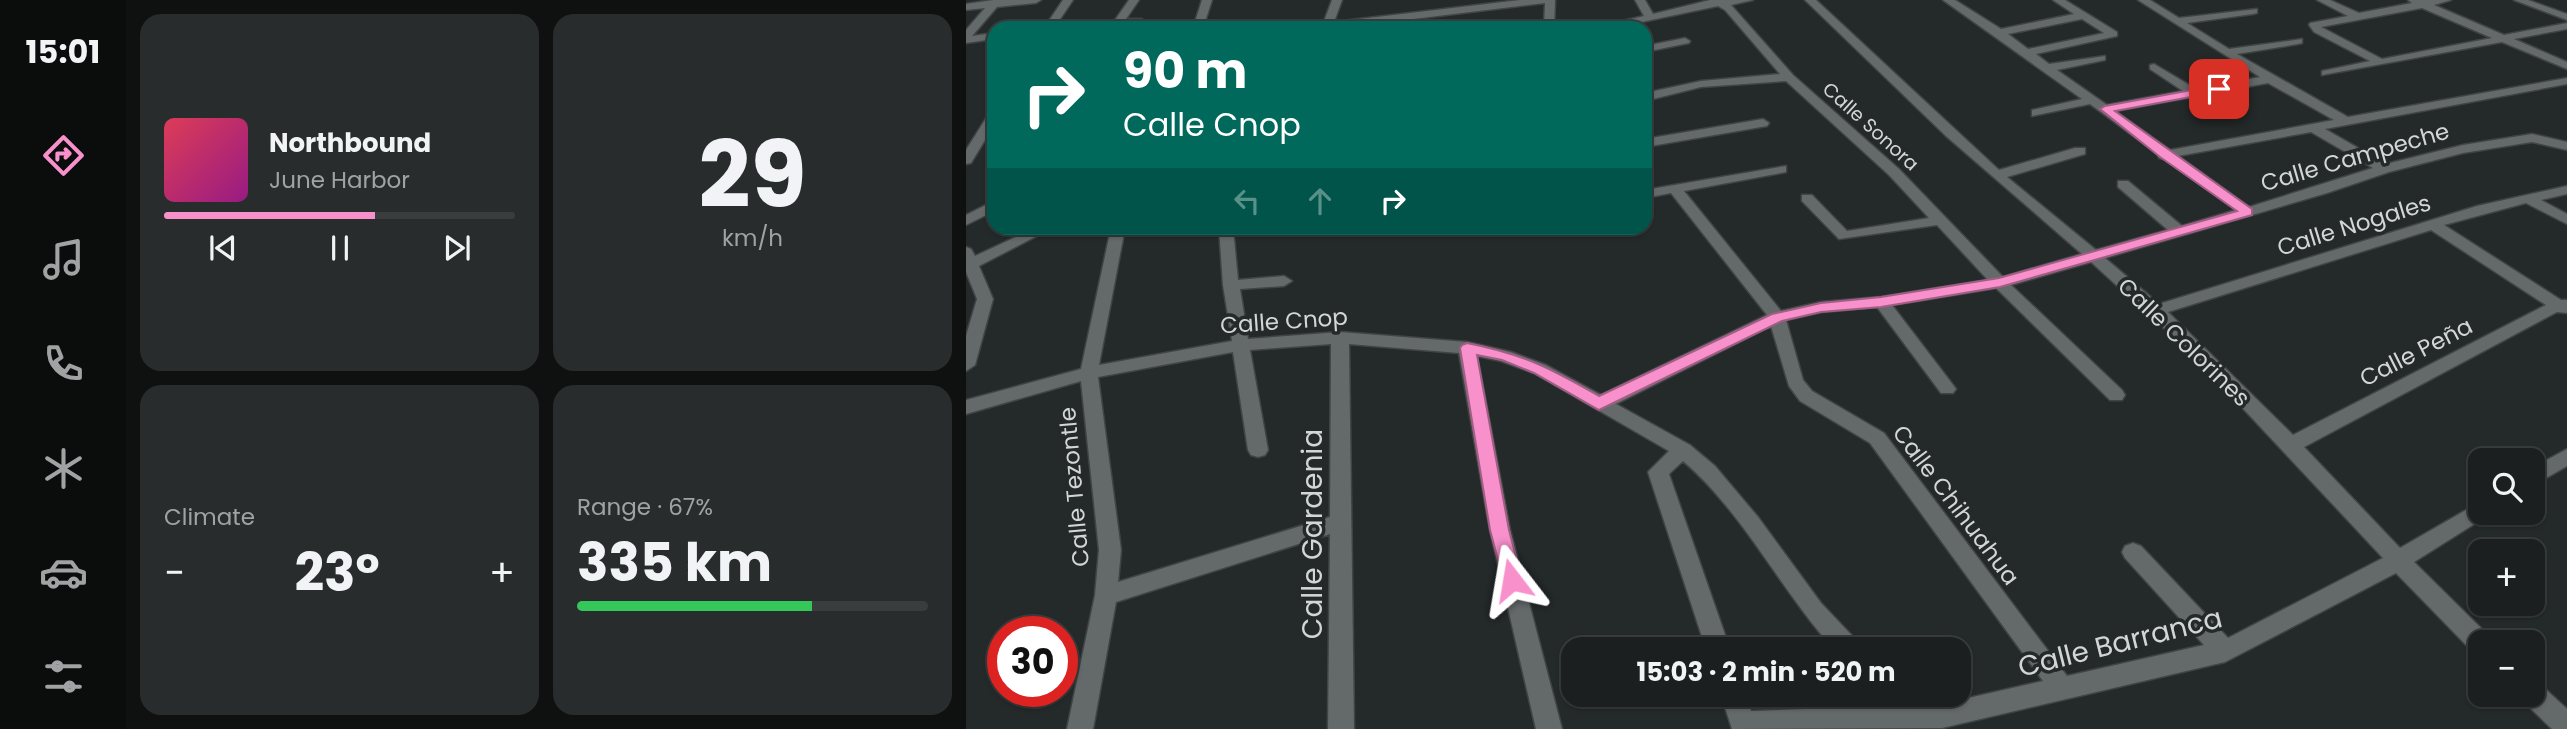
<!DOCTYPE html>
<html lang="en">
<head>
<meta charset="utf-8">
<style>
  body { margin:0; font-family:Poppins,sans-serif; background:#282c2c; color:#f1f3f6; height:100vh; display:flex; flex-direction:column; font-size:26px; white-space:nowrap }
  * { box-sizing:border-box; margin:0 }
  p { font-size:23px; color:#a0a2a4 }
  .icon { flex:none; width:38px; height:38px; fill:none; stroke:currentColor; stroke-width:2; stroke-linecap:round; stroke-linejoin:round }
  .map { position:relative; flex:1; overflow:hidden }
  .drawer { display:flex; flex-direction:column; gap:14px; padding:14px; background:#0f1111; width:840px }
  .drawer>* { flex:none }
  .banner { position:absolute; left:21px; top:21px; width:665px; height:214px; border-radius:21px; box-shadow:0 2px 5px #0004,0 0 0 2px #393d3d; background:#00695c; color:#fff; overflow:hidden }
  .controls { position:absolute; left:1502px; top:448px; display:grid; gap:14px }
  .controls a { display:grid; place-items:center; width:77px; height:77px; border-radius:14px; background:#1b1f1f; box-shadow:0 2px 5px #0004,0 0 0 2px #393d3d; font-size:35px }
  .speed { position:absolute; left:21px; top:616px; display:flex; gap:14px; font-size:35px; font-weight:700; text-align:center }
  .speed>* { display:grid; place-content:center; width:91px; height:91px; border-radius:50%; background:#1b1f1f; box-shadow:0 2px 5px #0004,0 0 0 2px #393d3d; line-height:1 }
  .speed .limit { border:10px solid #d22; background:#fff; color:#111 }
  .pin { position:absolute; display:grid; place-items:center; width:60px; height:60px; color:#fff; margin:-30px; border-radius:14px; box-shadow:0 4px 10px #0006 }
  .me { position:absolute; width:77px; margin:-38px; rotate:346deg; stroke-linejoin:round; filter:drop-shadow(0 0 5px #0008) }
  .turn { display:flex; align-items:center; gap:24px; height:147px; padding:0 21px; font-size:32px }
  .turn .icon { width:91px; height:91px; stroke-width:2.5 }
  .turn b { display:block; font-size:49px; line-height:60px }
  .lanes { display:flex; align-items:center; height:66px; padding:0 21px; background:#0003; justify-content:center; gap:35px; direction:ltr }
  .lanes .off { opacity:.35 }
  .big { font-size:52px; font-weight:700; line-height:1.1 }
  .drawer .tile { flex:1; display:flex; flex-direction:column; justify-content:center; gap:10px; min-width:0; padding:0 24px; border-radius:21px; background:#282c2c }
  .drawer .dial { align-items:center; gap:0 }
  .dial b { font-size:91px; line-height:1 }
  .song { display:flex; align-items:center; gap:21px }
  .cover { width:84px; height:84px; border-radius:10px; background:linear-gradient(135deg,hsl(350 70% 55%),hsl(310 70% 35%)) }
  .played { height:7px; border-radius:4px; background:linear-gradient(90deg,#f890cc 60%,#393d3d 60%) }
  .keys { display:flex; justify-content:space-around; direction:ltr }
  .heat { display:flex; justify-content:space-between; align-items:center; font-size:38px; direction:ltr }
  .charge { height:10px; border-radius:5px; background:linear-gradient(90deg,#34c759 67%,#393d3d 0) }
  .drawer .tiles { flex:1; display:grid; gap:14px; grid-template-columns:repeat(2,1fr) }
  .trip { position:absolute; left:595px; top:637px; width:410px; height:70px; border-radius:21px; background:#1b1f1f; box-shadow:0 2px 5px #0004,0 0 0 2px #393d3d; font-weight:700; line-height:70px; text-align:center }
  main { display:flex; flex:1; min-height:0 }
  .tabs { display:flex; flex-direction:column; width:126px; justify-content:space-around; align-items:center; background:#0b0c0c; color:#a0a2a4 }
  .tabs .icon { width:49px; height:49px }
  .tabs .selected { color:#f890cc }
  .tabs b { font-size:32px; color:#f1f3f6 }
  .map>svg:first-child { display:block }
</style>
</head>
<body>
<main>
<nav class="tabs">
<b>15:01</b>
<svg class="icon selected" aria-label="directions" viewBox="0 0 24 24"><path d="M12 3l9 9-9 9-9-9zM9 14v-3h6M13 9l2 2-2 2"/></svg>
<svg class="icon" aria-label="music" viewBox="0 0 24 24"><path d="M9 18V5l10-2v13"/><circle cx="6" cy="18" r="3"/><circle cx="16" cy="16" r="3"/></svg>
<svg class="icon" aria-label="phone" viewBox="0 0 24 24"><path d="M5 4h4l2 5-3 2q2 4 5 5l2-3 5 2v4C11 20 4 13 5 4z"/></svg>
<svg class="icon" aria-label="climate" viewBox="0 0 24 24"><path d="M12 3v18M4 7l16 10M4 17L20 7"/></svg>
<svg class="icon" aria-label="car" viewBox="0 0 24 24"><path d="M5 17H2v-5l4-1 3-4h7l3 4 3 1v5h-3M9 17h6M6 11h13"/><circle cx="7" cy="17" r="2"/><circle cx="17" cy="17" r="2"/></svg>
<svg class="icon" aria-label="filters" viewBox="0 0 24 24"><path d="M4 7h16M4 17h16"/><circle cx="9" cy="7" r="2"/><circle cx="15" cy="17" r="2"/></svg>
</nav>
<section class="drawer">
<div class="tiles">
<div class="tile">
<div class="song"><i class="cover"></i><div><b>Northbound</b><p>June Harbor</p></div></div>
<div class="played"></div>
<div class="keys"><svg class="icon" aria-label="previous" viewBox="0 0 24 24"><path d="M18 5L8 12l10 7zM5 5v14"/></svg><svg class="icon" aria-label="pause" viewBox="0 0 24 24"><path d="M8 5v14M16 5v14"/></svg><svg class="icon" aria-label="next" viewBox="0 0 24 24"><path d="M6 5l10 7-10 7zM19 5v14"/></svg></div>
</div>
<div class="tile dial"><b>29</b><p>km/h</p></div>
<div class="tile"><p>Climate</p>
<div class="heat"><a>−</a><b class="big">23°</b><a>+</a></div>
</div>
<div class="tile"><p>Range · 67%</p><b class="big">335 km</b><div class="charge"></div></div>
</div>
</section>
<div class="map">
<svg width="1601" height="729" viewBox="0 0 1601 729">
  <rect width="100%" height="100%" fill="#242929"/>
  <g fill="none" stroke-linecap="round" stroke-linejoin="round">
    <defs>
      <path id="minor" d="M27 0H75L70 3 31 7 6 36 28 33V39L0 43V30L19 8 0 10V4Z
        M97 0H107L88 28H78Z
        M163 0H173L160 19H176L174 28H164L165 25 96 28 101 25 149 20Z
        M236 0H246L237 28H227Z
        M366 0H376L368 22 554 0H589L588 28H578L579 3 373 28H342L357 24Z
        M669 0H679L687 14 744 0H787L765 5 827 75 933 169 1037 277 1116 254 980 136 839 0H850L1033 170 1109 148H1119V154L1041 177 1130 250 1202 230 1152 187V181H1162L1216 226 1270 210 1199 159 1193 158 1192 154 1124 104 1066 116V110L1116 99 977 0H989L1035 29 1108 14 1087 0H1099L1151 32V36L1070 54 1083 64 1139 56V60L1091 70 1141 105 1217 91 1184 69V65L1188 64 1230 89 1294 77 1172 0H1184L1213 18 1291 9V13L1287 14 1221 23 1263 49 1336 39V43L1332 44 1271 54 1382 117 1601 78V84L1359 129 1420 164 1497 145 1566 134 1601 142V150L1566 142 1497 153 1423 172 1361 193 1139 258 1193 304 1511 206 1601 186V194L1575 200 1601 214V224L1560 203 1478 225 1595 300H1601V313L1591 312 1338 447 1434 548 1514 502V513H1523L1521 516 1448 562 1522 635 1525 642H1514V654L1506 651 1430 573 1259 662 976 728 766 729 755 695H779L785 711 919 706 913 695H941L950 705 976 704 1077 681 904 443 834 401 823 386 805 326 650 404 724 445 749 466 792 517 855 603 891 641 895 649H868C814 590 778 513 717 461L703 474 764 649H740L682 472 703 451 568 373 535 361 511 356 544 530 596 729H570L524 530 493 353 383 344 388 729H362L364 534 150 602 127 729H101L129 595 133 550 115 381 0 414V400L115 369 145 228H159L133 365 266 341 257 285 253 228H267L272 280 318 276 326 281 318 286 274 289 282 339 374 332 501 342 545 352 580 365 635 395 801 315 705 193 679 198V190L820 166V172L815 173 718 191 815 311 855 302 915 297 1022 280 971 225 873 239 836 201V195H846L881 231 963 218 923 175 820 81 735 87 679 101V93L735 81 814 74 759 10 752 6 647 28H627L678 16ZM1116 19 1138 33 1062 49 1042 34ZM1302 83 1368 120 1204 150 1149 111ZM1345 132 1407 168 1283 207 1212 156ZM1465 230 1580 305 1327 435 1202 312ZM1125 262 1226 354 1417 558 1262 638 1175 546 1167 543 1159 546 1156 552 1159 558 1238 645 1101 676 918 433 846 391 837 380 820 320 855 312 911 307 975 393H987L990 389 987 385 926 305 1030 288 1144 400H1156L1159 395 1156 390 1045 285ZM365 344 364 517 152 582 155 550 132 377 267 352 282 450 285 455 292 457 299 455 302 450 284 350Z
        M1351 0H1364L1393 13 1446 3 1442 0H1485L1468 5 1538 35 1601 23V29L1548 39 1601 62V69L1536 42 1356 75V71L1404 61 1348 32 1343 25 1344 23 1382 16ZM1456 8 1526 38 1416 59 1355 27Z
        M1548 0H1562L1601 14V20Z
        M719 38 724 41 723 43 679 52V46Z
        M28 111V125L5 163 0 164V150L24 112Z
        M797 119 803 123 801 126 679 147V139Z
        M28 201V211L0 225V215Z
        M69 228H86L13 266 27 299 9 365 0 371V336L11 299 0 272V247L5 249 9 256Z
        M1601 449V466L1566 486V468Z
        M1566 682 1575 685 1601 709V729H1586L1557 701 1555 695H1566Z"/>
    </defs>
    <use href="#minor" stroke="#404444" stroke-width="3"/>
    <use href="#minor" fill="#646969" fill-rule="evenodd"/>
  </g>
  <path fill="#f890cc" stroke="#a15e85" stroke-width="2" d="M1253 85 1257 86V91L1149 111 1286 209V215L1034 287 915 307 855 312 816 321 633 410 568 373 536 360 511 355 543 530 556 580 553 586 546 588 539 586 524 530 494 348 496 345 501 343C557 354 584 368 633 396L806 314 855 303 915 297 1033 278 1271 211 1194 157 1134 109 1139 106Z"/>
  <g text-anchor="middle" stroke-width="7" stroke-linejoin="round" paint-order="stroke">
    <g font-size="19" fill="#d3d6d6" stroke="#242929">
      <text transform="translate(905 126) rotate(42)" y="7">Calle Sonora</text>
    </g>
    <g font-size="23" fill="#d3d6d6" stroke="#242929">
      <text transform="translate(1389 157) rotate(-16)" y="8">Calle Campeche</text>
      <text transform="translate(1388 225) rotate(-17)" y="8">Calle Nogales</text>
      <text transform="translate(318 321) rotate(-4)" y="8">Calle Cnop</text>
      <text transform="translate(1218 342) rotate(44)" y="8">Calle Colorines</text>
      <text transform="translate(1450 352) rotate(-27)" y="8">Calle Peña</text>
      <text transform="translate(108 487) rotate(-95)" y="8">Calle Tezontle</text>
      <text transform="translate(990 505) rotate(53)" y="8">Calle Chihuahua</text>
    </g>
    <g font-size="28" fill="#d3d6d6" stroke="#242929">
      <text transform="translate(346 534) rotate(-90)" y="10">Calle Gardenia</text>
      <text transform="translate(1154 642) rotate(-14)" y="10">Calle Barranca</text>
    </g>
  </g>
</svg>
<div class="controls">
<a><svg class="icon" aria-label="search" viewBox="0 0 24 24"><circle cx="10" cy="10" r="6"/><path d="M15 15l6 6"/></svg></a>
<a>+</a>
<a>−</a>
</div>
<div class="speed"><div class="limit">30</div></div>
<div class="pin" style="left:1253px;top:89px;background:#d93025"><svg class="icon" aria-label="arrive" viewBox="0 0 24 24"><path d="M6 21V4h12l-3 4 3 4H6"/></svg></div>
<svg class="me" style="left:546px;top:580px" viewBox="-20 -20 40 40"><path d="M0-17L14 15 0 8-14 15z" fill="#f890cc" stroke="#fff" stroke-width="4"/></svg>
<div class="trip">15:03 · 2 min · 520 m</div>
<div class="banner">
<div class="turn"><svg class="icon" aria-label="right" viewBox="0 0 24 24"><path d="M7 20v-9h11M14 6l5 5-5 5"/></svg><div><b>90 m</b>Calle Cnop</div></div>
<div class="lanes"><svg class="icon off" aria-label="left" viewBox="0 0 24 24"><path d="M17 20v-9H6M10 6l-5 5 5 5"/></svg><svg class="icon off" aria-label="ahead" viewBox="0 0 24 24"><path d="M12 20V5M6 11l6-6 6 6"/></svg><svg class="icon" aria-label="right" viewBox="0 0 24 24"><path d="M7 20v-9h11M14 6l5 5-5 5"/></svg></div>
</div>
</div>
</main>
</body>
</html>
